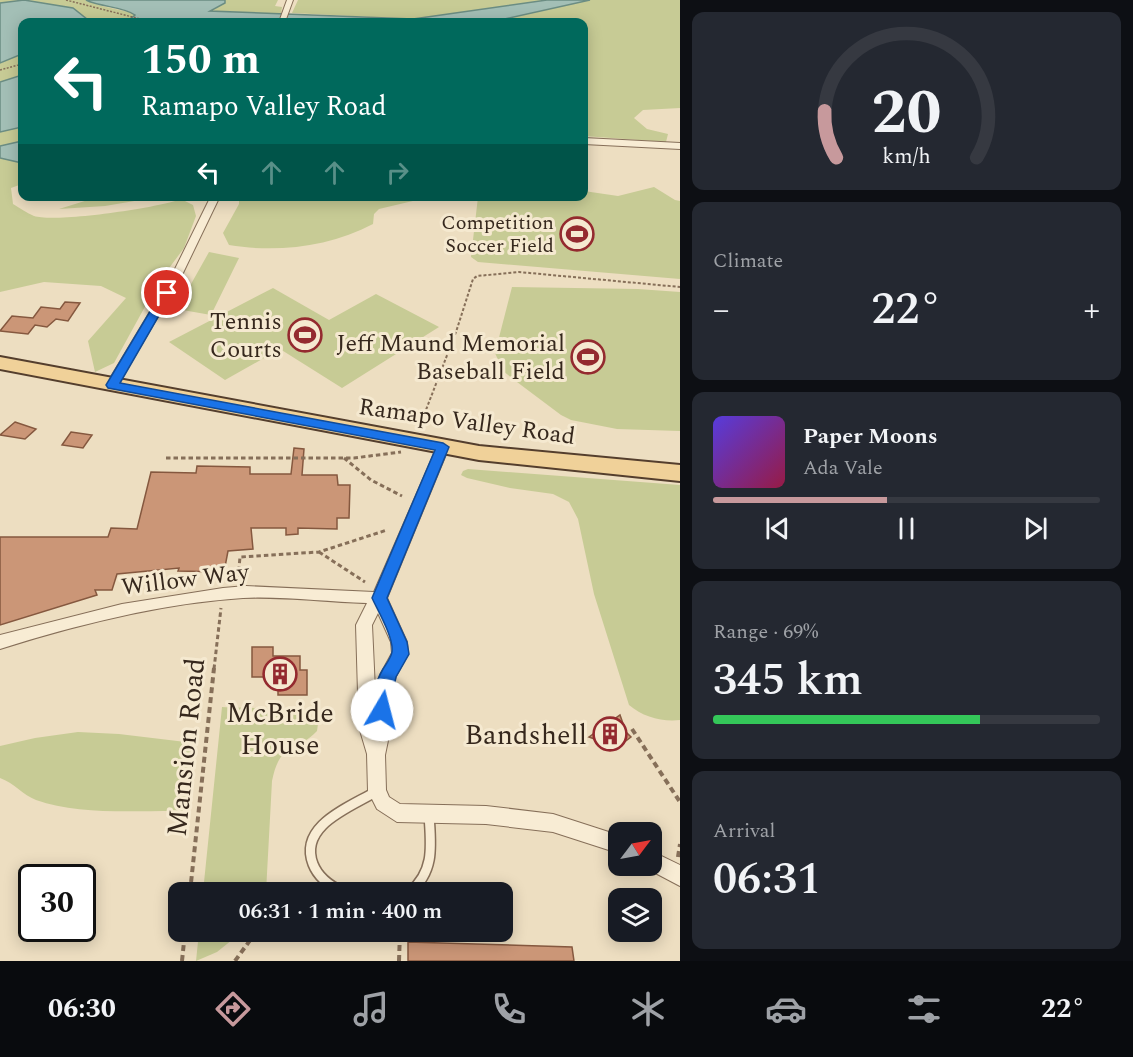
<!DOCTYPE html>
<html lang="en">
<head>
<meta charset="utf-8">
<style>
  body { margin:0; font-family:Spectral,serif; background:#242831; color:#f1f3f6; height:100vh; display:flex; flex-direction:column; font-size:22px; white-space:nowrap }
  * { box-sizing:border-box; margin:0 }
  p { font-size:20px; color:#9ea1a6 }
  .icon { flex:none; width:33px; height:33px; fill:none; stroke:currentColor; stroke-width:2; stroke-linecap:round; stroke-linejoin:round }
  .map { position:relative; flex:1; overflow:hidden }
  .details { display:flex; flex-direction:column; gap:12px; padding:12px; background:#0d0f14; width:453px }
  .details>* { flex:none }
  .guide { position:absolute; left:18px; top:18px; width:570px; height:183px; border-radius:12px; box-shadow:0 3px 15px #0003; background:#00695c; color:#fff; overflow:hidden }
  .needle { width:39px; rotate:58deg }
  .buttons { position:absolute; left:608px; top:822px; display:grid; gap:12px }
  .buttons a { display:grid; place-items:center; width:54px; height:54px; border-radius:12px; background:#171b24; box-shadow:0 3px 15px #0003; font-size:30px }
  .speed { position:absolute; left:18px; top:864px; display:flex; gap:12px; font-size:30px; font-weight:700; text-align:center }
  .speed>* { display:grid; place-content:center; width:78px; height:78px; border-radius:50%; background:#171b24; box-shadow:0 3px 15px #0003; line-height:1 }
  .speed .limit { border:3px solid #111; border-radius:9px; background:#fff; color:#111 }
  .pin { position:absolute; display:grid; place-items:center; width:51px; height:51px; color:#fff; margin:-26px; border:3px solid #fff; border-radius:50%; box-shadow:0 2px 6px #0007 }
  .me { position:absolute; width:66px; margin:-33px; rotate:8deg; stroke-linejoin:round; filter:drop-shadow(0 0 4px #0008) }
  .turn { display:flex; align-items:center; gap:21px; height:126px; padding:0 24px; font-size:27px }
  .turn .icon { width:78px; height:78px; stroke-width:2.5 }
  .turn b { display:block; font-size:42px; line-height:51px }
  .lanes { display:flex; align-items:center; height:57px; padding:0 24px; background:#0003; justify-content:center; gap:30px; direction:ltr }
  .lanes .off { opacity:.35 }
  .big { font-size:45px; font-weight:600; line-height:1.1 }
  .details .widget { flex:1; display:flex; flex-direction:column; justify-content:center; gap:9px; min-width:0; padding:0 21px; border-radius:12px; background:#242831 }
  .details .dial { align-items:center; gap:0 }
  .dial svg { height:156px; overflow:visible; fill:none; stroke:#363941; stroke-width:7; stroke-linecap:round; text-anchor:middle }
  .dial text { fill:#f1f3f6; stroke:none }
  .song { display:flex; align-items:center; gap:18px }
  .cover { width:72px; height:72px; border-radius:9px; background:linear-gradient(135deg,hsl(250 70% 55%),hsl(340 70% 35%)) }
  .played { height:6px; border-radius:3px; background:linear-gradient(90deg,#c7999c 45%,#363941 45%) }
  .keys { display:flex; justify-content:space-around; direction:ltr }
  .heat { display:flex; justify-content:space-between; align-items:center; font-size:33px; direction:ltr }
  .charge { height:9px; border-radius:4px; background:linear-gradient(90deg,#34c759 69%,#363941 0) }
  .trip { position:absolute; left:168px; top:882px; width:345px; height:60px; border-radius:12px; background:#171b24; box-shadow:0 3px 15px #0003; font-weight:600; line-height:60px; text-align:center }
  .dock { display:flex; height:96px; justify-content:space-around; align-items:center; background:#090b0e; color:#9ea1a6 }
  .dock .icon { width:42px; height:42px }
  .dock .on { color:#c7999c }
  .dock b { font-size:27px; color:#f1f3f6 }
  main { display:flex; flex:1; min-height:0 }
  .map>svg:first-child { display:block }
</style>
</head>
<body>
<main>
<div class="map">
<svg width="680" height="961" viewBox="0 0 680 961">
  <rect width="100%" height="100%" fill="#eddec1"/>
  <path fill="#c7cb95" d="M0 0H86L102 6 133 13 135 15 130 20 240 22H22V184L11 188 13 204C20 208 27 213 34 216 55 223 158 208 181 199L193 205 196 216 184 248 158 283 114 363 95 372 88 341 126 298 101 286 44 282 0 292Z
    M225 0H278L275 6 282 7 281 14H277L210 11 225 3Z
    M298 0H547L413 19 292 13Z
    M590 0H680V108L643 110 634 118 647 129 668 134 666 142 584 136V22H458L496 21Z
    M654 187 675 200 680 201V279L478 262 471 257 478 197 584 196V191L618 196Z
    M88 197V196L158 197 105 206 59 209 88 200Z
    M239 197V196L474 197 417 200 379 209 374 214 373 224C330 247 276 253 229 245L223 233 239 204Z
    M209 252 239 258 211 315 177 309Z
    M512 287 638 289 680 292V431L617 429 571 420 561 415 513 379 503 371 495 353Z
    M273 288 329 320 376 294 439 327 342 388 280 349 225 380 169 342Z
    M468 469 680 485V720C662 722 643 717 629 705L594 594 578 519 569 502 553 494 510 488 467 478 461 475 463 471Z
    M222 707C250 709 297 704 318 724L317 731C295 754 280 741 272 781L266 892H203Z
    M78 732 119 734 194 743 187 811C140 810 80 816 36 800 23 795 14 783 0 778V746L35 738Z
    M199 932H242L217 952 196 961Z"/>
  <path fill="#a3bfb6" stroke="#6b8d83" stroke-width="1.5" d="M24 0 73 8 87 19 102 22H22V54L0 63V3Z
    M86 0H225V3L210 11 413 19 547 0H590L496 21 458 22H106L130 19 135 15C125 7 100 7 86 0Z
    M22 75V127L0 132V82Z
    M22 141V163L0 158V146Z"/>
  <path fill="#cb9677" stroke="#85583f" stroke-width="1.5" d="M65 302 80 303 68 321 56 319 47 327 35 325 28 334 0 331 12 316 33 318 41 307 60 309Z
    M15 422 36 429 25 439 0 435Z
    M71 432 92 435 83 448 62 445Z
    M294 448 304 449 302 475H337L338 485H350L349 518H337V529L298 528V534L286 535V528H251L253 549 228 551 224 572 178 571 179 568 117 574 112 590H95L97 595 0 625V537H108L111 528 137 529 151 472 196 473 197 466 250 467V474H291Z
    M252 647H273V656H300V670H307V695H278V677H252Z
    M620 715 626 732 631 737 614 750 608 744 589 737Z
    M408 942 572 947 574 961H408Z"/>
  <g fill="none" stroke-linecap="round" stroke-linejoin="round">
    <defs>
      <path id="lane" d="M343 892C330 886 318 877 313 864 298 825 351 807 377 791
        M410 892C435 871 431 845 429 815"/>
      <path id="street" d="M287 0H293L285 22H279Z
        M584 138 680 143V149L584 144Z
        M211 196H220L182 275 118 385 116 388H108L106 385 172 275Z
        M443 443 449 447 387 598 407 642 408 654 396 676 391 691V726L385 755 386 790 389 797 400 804 486 806 553 814 618 835V853L553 832 486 824 397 822 377 809 368 791 367 754 359 727 356 625 367 603C327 602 283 596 243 598 163 603 76 625 0 649V635L122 604 223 588 246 586 374 592 437 447ZM378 613 391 642 392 653 380 675 375 690 372 625Z
        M651 851 680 865V886L644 867 651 866Z"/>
      <path id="primary" d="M0 357 479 446 680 465V481L479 460 0 369Z"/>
    </defs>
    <use href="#lane" stroke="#866f59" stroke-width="12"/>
    <use href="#street" stroke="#866f59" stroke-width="2"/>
    <use href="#primary" stroke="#543e2d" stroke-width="4"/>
    <path stroke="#866f59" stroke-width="1.5" stroke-dasharray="2 1.5" stroke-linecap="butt" d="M66 0 152 22
      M0 70 22 64"/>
    <path stroke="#866f59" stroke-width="2" stroke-dasharray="3 2" stroke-linecap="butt" d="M419 428 456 332 473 279 477 276 519 272 680 287"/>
    <path stroke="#866f59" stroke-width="3" stroke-dasharray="4.5 3" stroke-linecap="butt" d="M166 458H354L401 452
      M344 458 371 480 402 496
      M319 552 365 582
      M238 578 240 557 319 552 387 530
      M214 669 221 608"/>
    <path stroke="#866f59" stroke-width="4" stroke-dasharray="6 4" stroke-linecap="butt" d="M632 729 680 802
      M678 857 680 844
      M190 892 214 668
      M182 961 185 932
      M235 961 256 932
      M399 961 400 932"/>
    <use href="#lane" stroke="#f8ecd4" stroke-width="9"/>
    <use href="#street" fill="#f8ecd4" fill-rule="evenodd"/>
    <use href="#primary" fill="#f0d199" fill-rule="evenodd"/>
  </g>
  <path fill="#1a73e8" stroke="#114b97" stroke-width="1.5" d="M167 290 172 293 120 383 443 443 449 447 387 598 407 642 409 654 396 677 388 715 382 717 376 715C370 701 376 681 383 669 386 664 391 658 392 652 394 638 378 611 372 598L435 450 108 388 106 385 161 293Z"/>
  <defs>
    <symbol id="stadium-ring" viewBox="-11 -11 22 22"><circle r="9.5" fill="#f5e9d0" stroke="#942a2f" stroke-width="1.5"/><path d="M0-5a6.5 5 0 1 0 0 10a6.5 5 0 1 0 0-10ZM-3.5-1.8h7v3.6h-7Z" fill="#942a2f"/></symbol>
    <symbol id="building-ring" viewBox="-11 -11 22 22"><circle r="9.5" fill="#f5e9d0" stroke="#942a2f" stroke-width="1.5"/><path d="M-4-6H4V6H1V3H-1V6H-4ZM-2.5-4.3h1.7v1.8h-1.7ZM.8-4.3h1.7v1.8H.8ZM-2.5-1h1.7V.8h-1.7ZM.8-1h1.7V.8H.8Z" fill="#942a2f"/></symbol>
  </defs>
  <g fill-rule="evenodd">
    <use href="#stadium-ring" x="558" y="215" width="38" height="38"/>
    <use href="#stadium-ring" x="286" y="316" width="38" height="38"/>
    <use href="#stadium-ring" x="569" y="338" width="38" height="38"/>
    <use href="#building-ring" x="261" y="655" width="38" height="38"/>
    <use href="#building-ring" x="591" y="715" width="38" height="38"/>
  </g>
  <g text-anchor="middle" stroke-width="6" stroke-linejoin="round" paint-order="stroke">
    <g font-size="20" fill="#36281d" stroke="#f5e9d0" text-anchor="end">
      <text x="554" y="229">Competition<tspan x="554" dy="23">Soccer Field</tspan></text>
    </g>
    <g font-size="24" fill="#36281d" stroke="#f5e9d0" text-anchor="end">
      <text x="282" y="329">Tennis<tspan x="282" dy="28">Courts</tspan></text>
      <text x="565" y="351">Jeff Maund Memorial<tspan x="565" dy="28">Baseball Field</tspan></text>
    </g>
    <g font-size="24" fill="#36281d" stroke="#f5e9d0">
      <text transform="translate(467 421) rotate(8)" y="8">Ramapo Valley Road</text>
      <text transform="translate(185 579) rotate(-7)" y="8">Willow Way</text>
    </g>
    <g font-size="28" fill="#36281d" stroke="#f5e9d0">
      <text x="280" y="722">McBride<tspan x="280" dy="32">House</tspan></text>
      <text x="587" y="744" text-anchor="end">Bandshell</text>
    </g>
    <g font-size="28" fill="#36281d" stroke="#f5e9d0">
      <text transform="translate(185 747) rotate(-84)" y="10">Mansion Road</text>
    </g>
  </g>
</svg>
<div class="buttons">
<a><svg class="needle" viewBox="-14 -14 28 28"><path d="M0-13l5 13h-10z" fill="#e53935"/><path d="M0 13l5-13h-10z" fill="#9ea1a6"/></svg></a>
<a><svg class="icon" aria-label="layers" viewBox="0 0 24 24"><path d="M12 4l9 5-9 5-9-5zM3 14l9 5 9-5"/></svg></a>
</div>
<div class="speed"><div class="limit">30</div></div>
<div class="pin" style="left:167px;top:293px;background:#d93025"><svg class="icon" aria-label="arrive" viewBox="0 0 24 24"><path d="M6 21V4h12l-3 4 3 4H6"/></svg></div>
<svg class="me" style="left:382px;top:710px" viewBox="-20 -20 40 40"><circle r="19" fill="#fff"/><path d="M0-13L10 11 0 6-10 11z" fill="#1a73e8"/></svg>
<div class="trip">06:31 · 1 min · 400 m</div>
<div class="guide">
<div class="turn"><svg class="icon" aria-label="left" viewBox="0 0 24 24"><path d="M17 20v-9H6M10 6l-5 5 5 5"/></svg><div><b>150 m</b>Ramapo Valley Road</div></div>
<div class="lanes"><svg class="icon" aria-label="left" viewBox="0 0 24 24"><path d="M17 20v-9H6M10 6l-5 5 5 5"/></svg><svg class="icon off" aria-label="ahead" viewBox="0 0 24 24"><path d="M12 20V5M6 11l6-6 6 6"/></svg><svg class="icon off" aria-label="ahead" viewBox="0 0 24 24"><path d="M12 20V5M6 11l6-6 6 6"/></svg><svg class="icon off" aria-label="right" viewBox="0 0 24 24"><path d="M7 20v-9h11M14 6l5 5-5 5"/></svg></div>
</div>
</div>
<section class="details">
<div class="widget dial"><svg viewBox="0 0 100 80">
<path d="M14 69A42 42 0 1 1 86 69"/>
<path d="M14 69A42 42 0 0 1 8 45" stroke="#c7999c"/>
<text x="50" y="56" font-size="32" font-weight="700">20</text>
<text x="50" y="72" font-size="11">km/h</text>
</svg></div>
<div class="widget"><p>Climate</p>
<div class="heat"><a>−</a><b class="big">22°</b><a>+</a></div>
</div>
<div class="widget">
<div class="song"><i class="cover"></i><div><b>Paper Moons</b><p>Ada Vale</p></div></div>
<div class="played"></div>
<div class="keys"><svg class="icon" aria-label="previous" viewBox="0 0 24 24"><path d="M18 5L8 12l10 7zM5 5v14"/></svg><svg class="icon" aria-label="pause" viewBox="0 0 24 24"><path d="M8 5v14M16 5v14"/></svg><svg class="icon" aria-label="next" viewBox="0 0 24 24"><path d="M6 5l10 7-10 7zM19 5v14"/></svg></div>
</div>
<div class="widget"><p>Range · 69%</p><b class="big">345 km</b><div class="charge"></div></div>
<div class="widget"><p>Arrival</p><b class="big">06:31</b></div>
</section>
</main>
<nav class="dock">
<b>06:30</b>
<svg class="icon on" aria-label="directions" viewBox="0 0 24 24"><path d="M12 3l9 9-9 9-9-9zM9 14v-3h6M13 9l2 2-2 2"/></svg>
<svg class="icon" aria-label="music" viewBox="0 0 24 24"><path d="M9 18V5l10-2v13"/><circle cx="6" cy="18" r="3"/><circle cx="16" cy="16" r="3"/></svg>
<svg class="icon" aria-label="phone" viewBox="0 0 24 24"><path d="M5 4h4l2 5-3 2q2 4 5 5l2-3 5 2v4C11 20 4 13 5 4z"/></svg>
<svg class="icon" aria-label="climate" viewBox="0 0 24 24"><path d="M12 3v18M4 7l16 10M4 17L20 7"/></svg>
<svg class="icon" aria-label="car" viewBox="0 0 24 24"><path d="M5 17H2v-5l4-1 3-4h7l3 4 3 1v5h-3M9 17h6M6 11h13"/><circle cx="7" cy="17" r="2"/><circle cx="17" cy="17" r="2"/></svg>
<svg class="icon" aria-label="filters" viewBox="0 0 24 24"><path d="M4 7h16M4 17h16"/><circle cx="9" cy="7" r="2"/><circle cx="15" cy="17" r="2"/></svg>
<b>22°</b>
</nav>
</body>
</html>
